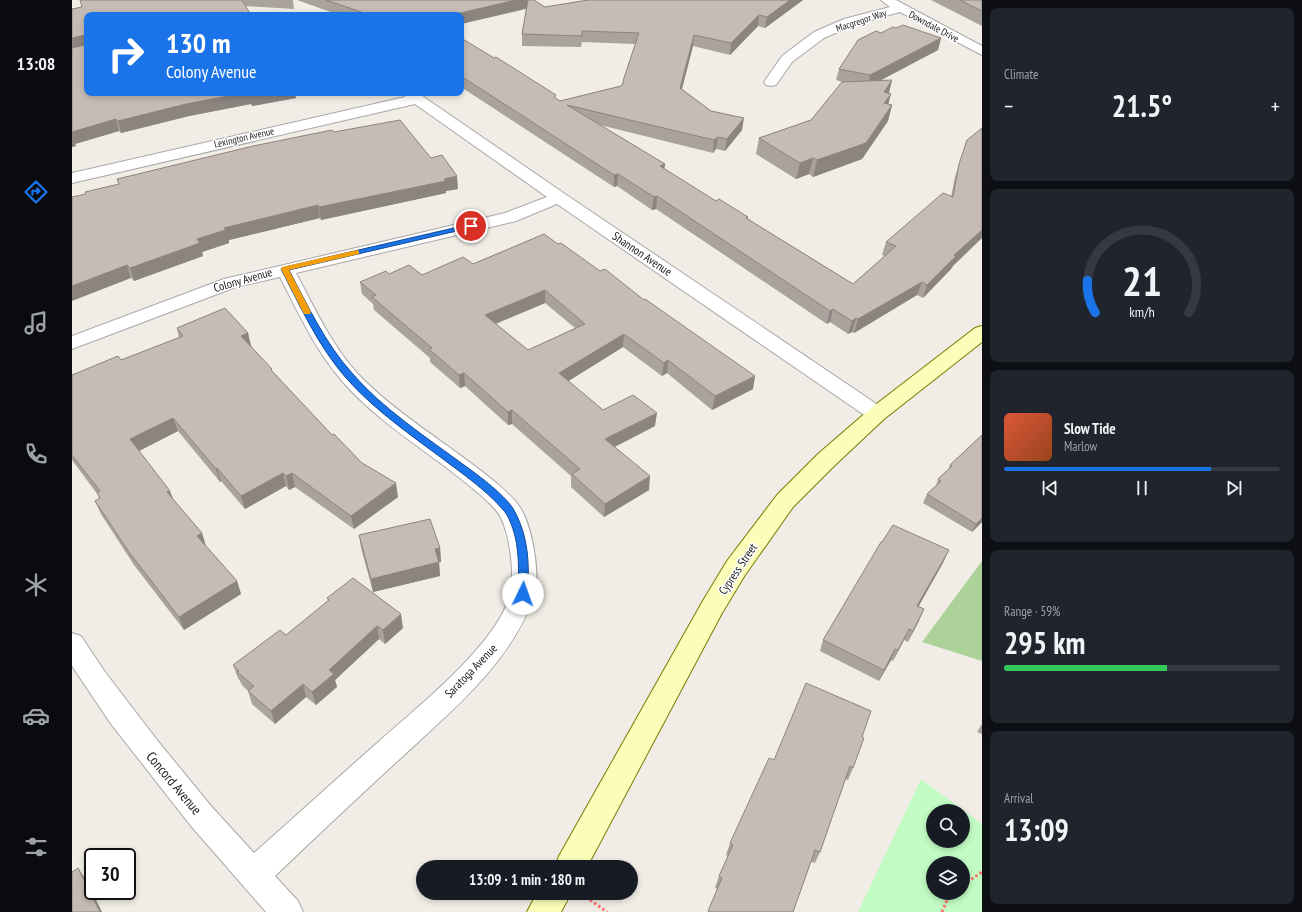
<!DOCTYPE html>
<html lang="en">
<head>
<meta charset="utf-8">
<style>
  body { margin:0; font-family:"PT Sans Narrow",sans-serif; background:#20242c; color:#f1f3f6; height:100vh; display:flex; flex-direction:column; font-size:15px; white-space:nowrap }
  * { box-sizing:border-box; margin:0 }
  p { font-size:13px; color:#9ea1a6 }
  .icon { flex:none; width:22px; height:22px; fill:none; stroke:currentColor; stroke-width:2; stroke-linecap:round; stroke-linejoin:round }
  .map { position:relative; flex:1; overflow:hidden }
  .panel { display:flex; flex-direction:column; gap:8px; padding:8px; background:#0d0f14; width:320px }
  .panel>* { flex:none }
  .banner { position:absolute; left:12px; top:12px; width:380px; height:84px; border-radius:8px; box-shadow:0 2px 6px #0003; background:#1a73e8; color:#fff; overflow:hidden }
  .controls { position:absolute; left:854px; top:804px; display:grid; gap:8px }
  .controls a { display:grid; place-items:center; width:44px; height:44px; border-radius:50%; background:#171b24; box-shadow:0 2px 6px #0003; font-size:20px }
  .speed { position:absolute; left:12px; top:848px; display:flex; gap:8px; font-size:20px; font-weight:700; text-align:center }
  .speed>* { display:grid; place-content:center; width:52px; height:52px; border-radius:50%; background:#171b24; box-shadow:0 2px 6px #0003; line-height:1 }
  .speed .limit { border:2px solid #111; border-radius:6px; background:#fff; color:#111 }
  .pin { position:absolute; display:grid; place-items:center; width:34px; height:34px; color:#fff; margin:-17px; border:2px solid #fff; border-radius:50%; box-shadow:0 1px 4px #0007 }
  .me { position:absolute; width:44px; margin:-22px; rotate:3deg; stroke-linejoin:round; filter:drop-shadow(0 0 3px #0008) }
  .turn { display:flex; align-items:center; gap:14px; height:84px; padding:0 16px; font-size:18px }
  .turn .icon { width:52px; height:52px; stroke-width:2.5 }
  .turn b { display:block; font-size:28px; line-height:34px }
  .big { font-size:30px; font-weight:600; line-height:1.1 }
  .panel .tile { flex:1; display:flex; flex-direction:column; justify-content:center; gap:6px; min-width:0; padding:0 14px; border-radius:8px; background:#20242c }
  .panel .dial { align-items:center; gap:0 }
  .dial svg { height:104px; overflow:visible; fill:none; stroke:#363941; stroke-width:7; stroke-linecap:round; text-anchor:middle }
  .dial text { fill:#f1f3f6; stroke:none }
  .song { display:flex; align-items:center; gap:12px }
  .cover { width:48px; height:48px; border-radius:6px; background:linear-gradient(135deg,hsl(10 70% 55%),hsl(20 70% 35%)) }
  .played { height:4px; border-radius:2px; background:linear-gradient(90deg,#1a73e8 75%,#363941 75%) }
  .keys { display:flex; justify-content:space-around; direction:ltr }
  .heat { display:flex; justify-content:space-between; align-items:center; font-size:22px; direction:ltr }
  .charge { height:6px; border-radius:3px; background:linear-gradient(90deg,#34c759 59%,#363941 0) }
  .trip { position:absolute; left:344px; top:860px; width:222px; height:40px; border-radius:20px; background:#171b24; box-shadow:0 2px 6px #0003; font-weight:600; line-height:40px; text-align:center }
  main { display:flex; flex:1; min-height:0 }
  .tab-bar { display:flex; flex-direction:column; width:72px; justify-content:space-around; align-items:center; background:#090b0e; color:#9ea1a6 }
  .tab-bar .icon { width:28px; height:28px }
  .tab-bar .active { color:#1a73e8 }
  .tab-bar b { font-size:18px; color:#f1f3f6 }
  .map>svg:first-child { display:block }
</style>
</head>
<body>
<main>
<nav class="tab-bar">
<b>13:08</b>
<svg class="icon active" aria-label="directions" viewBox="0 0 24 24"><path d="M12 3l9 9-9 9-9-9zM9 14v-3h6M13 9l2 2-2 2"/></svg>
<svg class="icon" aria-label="music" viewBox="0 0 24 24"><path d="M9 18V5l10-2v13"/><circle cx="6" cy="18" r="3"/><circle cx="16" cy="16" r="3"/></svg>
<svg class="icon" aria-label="phone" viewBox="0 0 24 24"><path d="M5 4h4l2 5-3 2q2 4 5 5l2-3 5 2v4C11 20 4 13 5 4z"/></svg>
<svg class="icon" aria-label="climate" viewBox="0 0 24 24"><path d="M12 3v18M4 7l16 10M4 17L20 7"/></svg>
<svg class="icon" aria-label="car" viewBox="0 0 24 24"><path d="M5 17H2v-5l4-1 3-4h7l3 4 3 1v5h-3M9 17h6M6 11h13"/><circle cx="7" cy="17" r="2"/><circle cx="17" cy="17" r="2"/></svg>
<svg class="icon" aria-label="filters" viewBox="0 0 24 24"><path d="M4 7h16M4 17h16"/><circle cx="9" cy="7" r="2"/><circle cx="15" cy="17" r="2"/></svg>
</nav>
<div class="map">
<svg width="910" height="912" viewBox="0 0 910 912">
  <rect width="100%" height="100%" fill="#f1ede6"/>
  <path fill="#acd299" d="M910 561V661L850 642Z"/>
  <path fill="#c2fcc4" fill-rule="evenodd" d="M849 779 910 824V912H786ZM861 811H891V841H861ZM861 863H891V893H861Z"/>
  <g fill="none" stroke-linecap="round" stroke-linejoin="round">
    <defs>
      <path id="street" d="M809 0H824L910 46V55L828 12 782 25 752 38 720 62 704 85 699 86 694 85 692 82 710 56 742 32 772 19 818 7Z
        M330 93H346L493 194 812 409 816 414 812 419 805 421 798 419 485 204 444 221 224 273C242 307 259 344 285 373 325 415 377 444 422 481 430 488 441 497 447 506 460 524 469 576 462 596 439 663 380 710 330 757 287 796 245 836 203 876L226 901 231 912H194L119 826 39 724 0 666V633L9 636 33 672 85 740 139 806 182 853C223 817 263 780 304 744 342 710 427 643 438 594 443 574 438 536 429 518 425 509 413 499 405 492 361 454 308 425 270 381 243 350 226 312 208 277L164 287 0 349V336L152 279 433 213 475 197 343 104 0 183V173L333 97Z"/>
      <path id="secondary" d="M910 326V342L812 419 762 466 721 507 673 575 650 613 515 867H483L487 856 632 599 655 561 705 495 746 454 798 409 903 328Z
        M465 893H499L489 912H455Z"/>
    </defs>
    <use href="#street" stroke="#a7a7a7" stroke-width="2"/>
    <use href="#secondary" stroke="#767e00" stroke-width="2"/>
    <path stroke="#ff7269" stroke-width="3" stroke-dasharray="2.5 2.5" stroke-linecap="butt" d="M891 885 910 872
      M514 897 535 912
      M870 912 878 893"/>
    <use href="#street" fill="#fff" fill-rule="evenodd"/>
    <use href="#secondary" fill="#fcfdb8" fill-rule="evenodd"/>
  </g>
  <path fill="#aaa29c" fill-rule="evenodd" d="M8 0H221L222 9 173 6 15 93H223L224 98 180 106 179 104 117 116 49 133 47 131 3 144 4 146 0 147V9L10 7Z
    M225 0H462L473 7 516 0H731L693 28 686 26 658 55 621 46 610 89 639 111 670 130 653 151 644 149 641 153 528 125 593 164 592 169 644 201 676 217V219L781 284 813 256 810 255 814 242 879 197 883 177 895 140 881 266 879 269 851 298 845 295 782 333 780 332 776 334 758 322 755 324 584 209 580 210 545 186 542 187 389 87V38L484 95 483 98 488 101 549 86 550 84 551 81 563 44 510 42 509 47 450 46V34L454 9 389 24V15H267Z
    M859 0H910V26Z
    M824 28 869 38 866 50 807 81 820 80 817 93 816 104 820 105 816 121 790 159 741 177 737 174 724 179 684 154 687 138 739 120 770 82 764 80 767 69 809 33Z
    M262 132 386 189 374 191V193L249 220 248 218 157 240V243L130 252 131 256 62 281 59 278 14 194 47 184 45 179Z
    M472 234 681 389 640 410 595 373 590 376 551 347 496 381 531 410 583 426 543 447 577 490 532 517 499 487V476L440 424 436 425 393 386 388 388 358 362V358L302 310 301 304 290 294 288 282 317 274 350 275 401 264ZM473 303 503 328 456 350 424 324Z
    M105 328 176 333 179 346 201 372 260 435 326 497 282 529 223 487 217 490 214 486 173 509 149 481 148 482 106 431 67 451 134 546 165 581 169 594 112 630 62 565 29 514 23 501 27 499 26 495 0 460V375L49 360 107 338Z
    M910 435V522L900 532 851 503 855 494 864 486 866 479 876 470 878 465Z
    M287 535 368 548 369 562H367L368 576 301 592 289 548Z
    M872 561 846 607 852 609 836 642 832 640 821 661 819 660 807 681 748 651 751 640Z
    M255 598 331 628 313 644 307 639 263 680 265 687 244 705 234 697 203 724 180 704 176 691 170 685 168 681 166 678 161 665 214 635 256 601Z
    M910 724V734L905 732Z
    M790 737 781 768 776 780 773 779 748 852 743 863 739 862 721 912H636L646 889 643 888 647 876 656 856 654 855 658 843 702 760Z"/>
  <path fill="#8b847f" d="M444 0H456V8L389 24V15H380Z
    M718 0H731L693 28 695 17Z
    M687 15 686 26 658 55 659 43Z
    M13 35 15 47 0 50V38Z
    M622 35 621 46 607 100 608 88Z
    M869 38 866 50 796 87 798 75Z
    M820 80 816 96 812 92Z
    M172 93H177L179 104 117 116 49 133 46 121 114 104Z
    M181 93H223L224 98 180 106 177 94Z
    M819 94 815 109 812 103Z
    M820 105 816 121 790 159 741 177 745 160Z
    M672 118 670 130 653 151 655 139Z
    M44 119 47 131 3 144 4 146 0 147V132Z
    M646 137 644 149 641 153 642 140Z
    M741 158 737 174 724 179 728 163Z
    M593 164 591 177 588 166Z
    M546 174 545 186 542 187V175Z
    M385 176 386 189 374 191V193L249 220 247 207Z
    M585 196 584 209 580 210 582 197Z
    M246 205 248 218 157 240V243L130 252 131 256 62 281 58 268 152 228Z
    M910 230V238L881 266 879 269 851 298 855 285 882 255Z
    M55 265 59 278 0 301V286Z
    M850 282 845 295 782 333 786 319Z
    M473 290V303L413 328V315Z
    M761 309 758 322 755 324 758 311Z
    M784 318 780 332 776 334 780 321Z
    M176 333 179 346 172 349 169 336Z
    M552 334 551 347 487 387V373Z
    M596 360 595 373 590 376 592 363Z
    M392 373 393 386 388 388 387 375Z
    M683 376 681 389 640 410 643 396Z
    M440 410V424L436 425V412Z
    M585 413 583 426 532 452 533 439Z
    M101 418 106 431 63 453 58 439Z
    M145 468 149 481 148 482 144 469Z
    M211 473 214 486 173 509 169 496Z
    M220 473 223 487 217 490 214 476Z
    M578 476 577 490 532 517 533 504Z
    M324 483 326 497 282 529 279 516Z
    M98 491 103 504 95 492Z
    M910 518V522L900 532 904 524Z
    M130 533 134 546 125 536Z
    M368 548 369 562 364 563 363 549Z
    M877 550 872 561 840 618 845 606Z
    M367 562 368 576 301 592 299 579Z
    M165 581 169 594 112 630 107 617Z
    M852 609 847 621 836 642 841 631Z
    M329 614 331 628 313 644 311 630Z
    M305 626 307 639 263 680 265 687 244 705 240 692 257 670Z
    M837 629 832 640 821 661 826 650Z
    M823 649 819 660 807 681 812 670Z
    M231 684 234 697 203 724 199 711Z
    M6 868 14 880 30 912H28Z"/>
  <path fill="#c6bcb5" stroke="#8b847f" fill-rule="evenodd" d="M8 0H170L179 15H15V93H172L114 104 46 121 44 119 0 132V48L13 45V35L0 38V9L10 7Z
    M254 0H444L380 15H298Z
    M456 0H462L473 7 516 0H718L695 17 687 15 659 43 622 35 608 88 639 111 672 118 655 139 646 137 642 140 495 105 593 164 588 166 644 201 647 199 676 217 674 218 781 284 824 246 814 242 871 193 881 197 887 164 895 140 910 128V230L882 255 884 256 855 285 850 282 786 319 784 318 780 321 761 309 758 311 585 196 582 197 546 174 542 175 389 76V38L422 58 424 57 484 95 482 97 488 101 549 86 552 82 551 81 567 33 510 31V36L450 34Z
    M888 0H910V11Z
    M831 25 869 38 798 75 767 69 786 40 804 31 809 33 821 27 824 28Z
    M820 80 812 92 819 94 812 103 820 105 794 143 745 160 741 158 728 163 687 138 739 120 770 82Z
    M328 120 359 158 370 155 385 176 372 179 374 181 247 207 246 205 152 228 154 230 125 239 128 243 58 268 55 265 0 286V197L14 194 13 192 47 184 45 179 66 174 181 146 260 130 262 132Z
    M472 234 486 244 489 243 528 271 533 269 572 300 573 299 683 376 643 396 596 360 592 363 552 334 487 373 531 410 561 395 585 413 533 439 578 476 533 504 500 474 508 469 440 410 436 412 392 373 387 375 357 349 360 348 300 297 304 295 288 282 314 271 317 274 337 265 350 275 391 257 401 264ZM473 290 513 324 456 350 413 315Z
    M153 308 176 333 169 336 200 369 199 370 260 435 262 434 290 463 324 483 279 516 220 473 214 476 211 473 169 496 145 468 144 469 101 418 58 439 98 491 95 492 130 533 125 536 165 581 107 617 57 552 23 501 28 498 25 492 28 491 0 455V375L46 356 49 360 111 336 105 328Z
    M910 435V518L904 524 855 494 869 481 866 479 880 466 878 465Z
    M358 519 368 548 363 549 367 562 299 579 287 535Z
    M821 525 877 550 845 606 852 609 841 631 837 629 826 650 823 649 812 670 751 640 809 542H810Z
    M281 578 329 614 311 630 305 626 257 670 262 674 240 692 231 684 199 711 176 691 182 686 165 672 167 671 161 665 208 630 214 635 257 600 255 598Z
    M734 683 799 711 790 737 792 738 781 768 778 766 748 852 743 850 721 912H638L636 911 650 878 647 876 661 845 658 843 697 758 702 760Z
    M6 868 28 912H0V872Z"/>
  <path fill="#1a73e8" stroke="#114b97" d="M399 224H402V227L217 270C236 306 253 343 280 373 311 409 354 437 392 465 406 475 436 497 443 512 457 539 457 564 456 594L454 597 451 598 447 597 446 594C447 567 448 539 435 515 432 510 428 507 425 503 412 490 398 479 383 468 346 440 305 413 274 378 246 346 228 306 209 269L213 267Z"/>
  <path fill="#f59e0b" d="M285 250 287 251V254L217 270 239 312 238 314H232L209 269 210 267Z"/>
  <g text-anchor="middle" stroke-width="3" stroke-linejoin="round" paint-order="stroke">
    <g font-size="10" fill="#202020" stroke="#fff">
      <text transform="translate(789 20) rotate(-18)" y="4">Macgregor Way</text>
      <text transform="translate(862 26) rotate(28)" y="4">Downdale Drive</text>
      <text transform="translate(172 137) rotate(-13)" y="4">Lexington Avenue</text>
    </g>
    <g font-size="12" fill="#202020" stroke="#fff">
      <text transform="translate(570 254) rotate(34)" y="4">Shannon Avenue</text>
      <text transform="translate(171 280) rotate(-16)" y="4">Colony Avenue</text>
      <text transform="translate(666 569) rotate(-56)" y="4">Cypress Street</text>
      <text transform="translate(399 671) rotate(-46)" y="4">Saratoga Avenue</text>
    </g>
    <g font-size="14" fill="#202020" stroke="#fff">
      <text transform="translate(102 783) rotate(50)" y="5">Concord Avenue</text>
    </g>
  </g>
</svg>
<div class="controls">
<a><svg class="icon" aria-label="search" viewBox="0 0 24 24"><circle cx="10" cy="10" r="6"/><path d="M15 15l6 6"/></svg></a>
<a><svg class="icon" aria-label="layers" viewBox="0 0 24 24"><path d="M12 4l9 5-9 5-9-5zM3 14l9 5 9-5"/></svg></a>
</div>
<div class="speed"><div class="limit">30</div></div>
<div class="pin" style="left:399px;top:226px;background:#d93025"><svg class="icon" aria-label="arrive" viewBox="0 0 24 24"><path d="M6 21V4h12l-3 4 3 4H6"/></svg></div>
<svg class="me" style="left:451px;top:594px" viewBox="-20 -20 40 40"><circle r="19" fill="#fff"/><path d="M0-13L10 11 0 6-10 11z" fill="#1a73e8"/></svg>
<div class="trip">13:09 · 1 min · 180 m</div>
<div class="banner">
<div class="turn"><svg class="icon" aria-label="right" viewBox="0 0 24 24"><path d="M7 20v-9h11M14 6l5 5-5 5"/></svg><div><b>130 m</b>Colony Avenue</div></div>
</div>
</div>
<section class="panel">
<div class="tile"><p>Climate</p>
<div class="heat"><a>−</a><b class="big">21.5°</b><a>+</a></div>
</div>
<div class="tile dial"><svg viewBox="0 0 100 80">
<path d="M14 69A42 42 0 1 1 86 69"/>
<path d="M14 69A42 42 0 0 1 8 44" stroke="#1a73e8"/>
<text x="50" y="56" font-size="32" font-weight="700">21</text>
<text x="50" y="72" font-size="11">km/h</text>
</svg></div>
<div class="tile">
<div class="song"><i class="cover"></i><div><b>Slow Tide</b><p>Marlow</p></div></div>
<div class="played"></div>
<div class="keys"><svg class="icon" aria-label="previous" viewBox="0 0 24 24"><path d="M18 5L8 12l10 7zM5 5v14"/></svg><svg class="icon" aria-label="pause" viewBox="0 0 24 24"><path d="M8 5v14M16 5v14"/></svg><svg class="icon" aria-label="next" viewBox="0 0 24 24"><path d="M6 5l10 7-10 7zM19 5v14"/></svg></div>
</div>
<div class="tile"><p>Range · 59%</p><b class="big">295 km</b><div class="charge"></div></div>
<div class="tile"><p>Arrival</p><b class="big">13:09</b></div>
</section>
</main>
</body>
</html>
